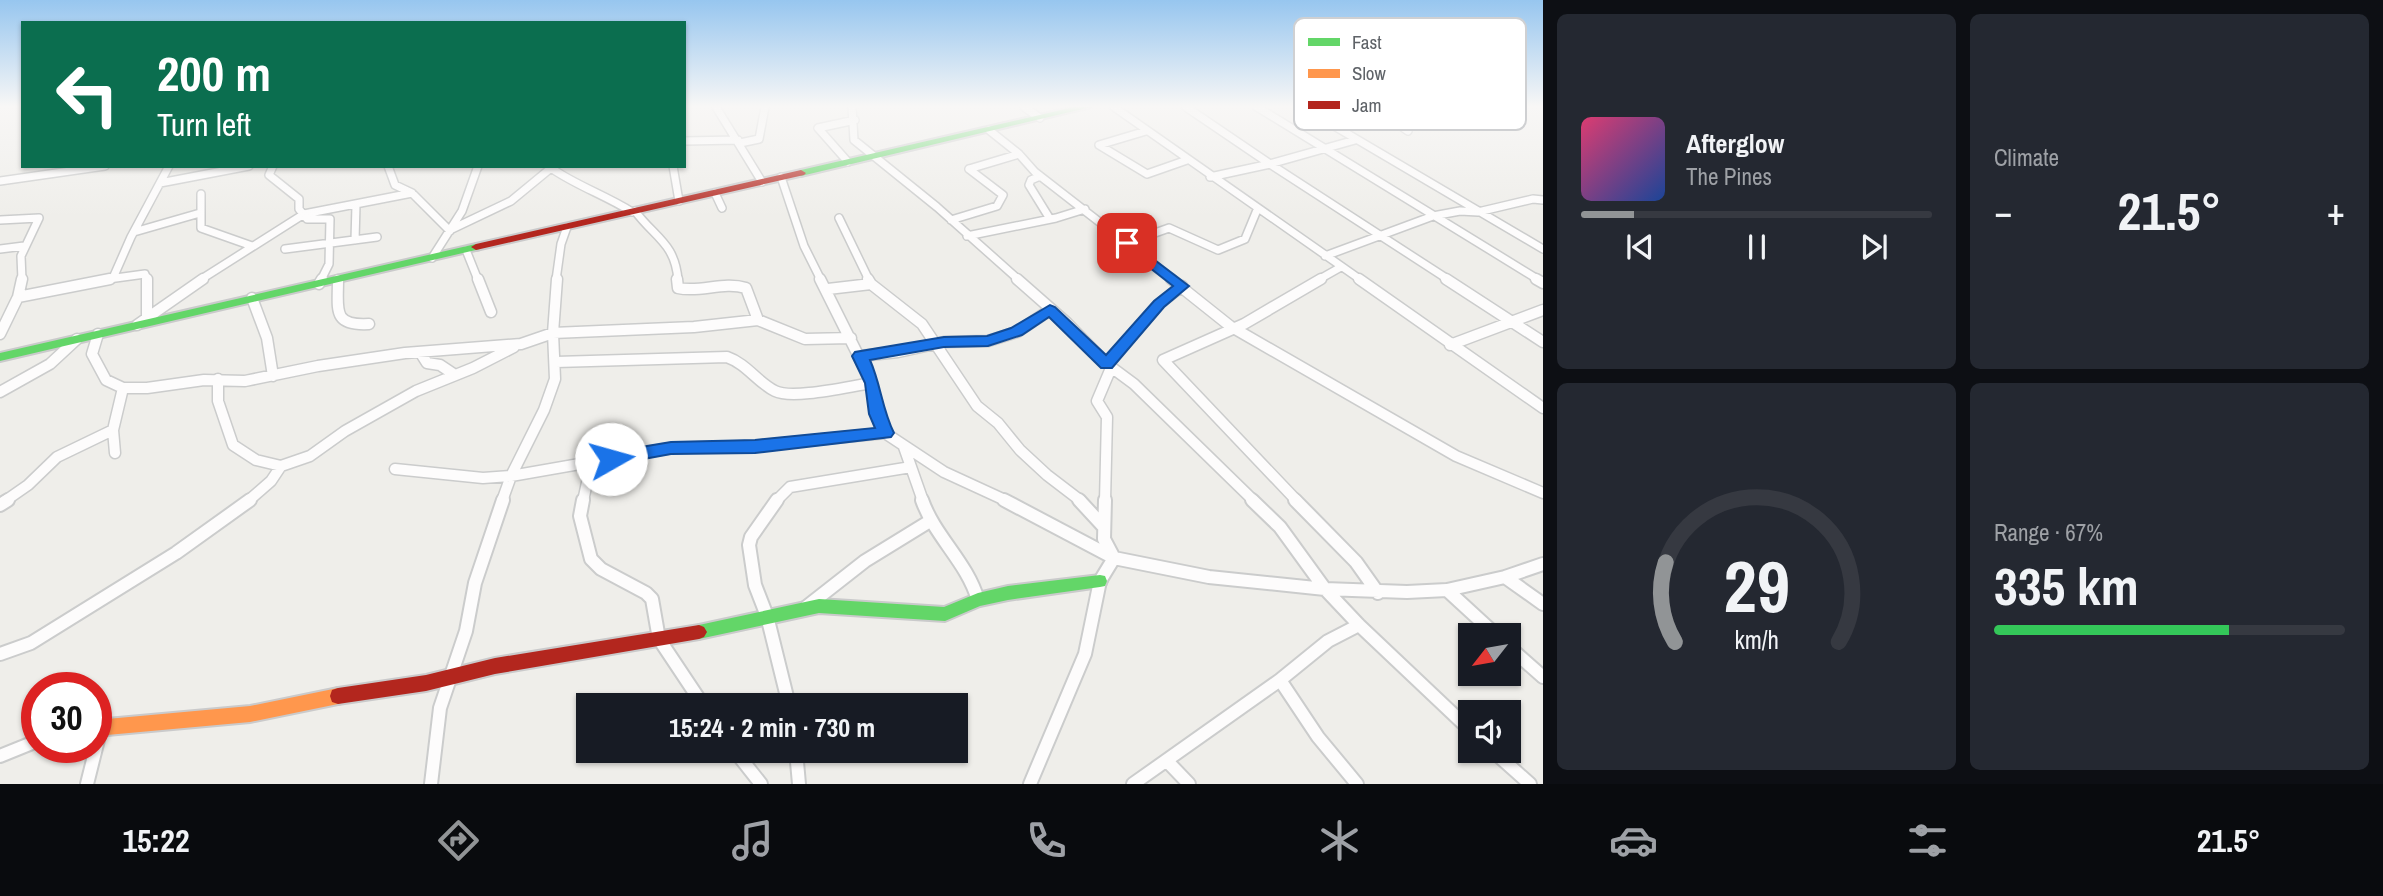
<!DOCTYPE html>
<html lang="en">
<head>
<meta charset="utf-8">
<style>
  body { margin:0; font-family:"Archivo Narrow",sans-serif; background:#242831; color:#f1f3f6; height:100vh; display:flex; flex-direction:column; font-size:26px; white-space:nowrap }
  * { box-sizing:border-box; margin:0 }
  p { font-size:23px; color:#9ea1a6 }
  .icon { flex:none; width:38px; height:38px; fill:none; stroke:currentColor; stroke-width:2; stroke-linecap:round; stroke-linejoin:round }
  .map { position:relative; flex:1; overflow:hidden }
  .panel { display:flex; flex-direction:column; gap:14px; padding:14px; background:#0d0f14; width:840px }
  .panel>* { flex:none }
  .guide { position:absolute; left:21px; top:21px; width:665px; height:147px; border-radius:0px; box-shadow:0 2px 5px #0004; background:#0b6e4f; color:#fff; overflow:hidden }
  .needle { width:46px; rotate:239deg }
  .buttons { position:absolute; left:1458px; top:623px; display:grid; gap:14px }
  .buttons a { display:grid; place-items:center; width:63px; height:63px; border-radius:0px; background:#171b24; box-shadow:0 2px 5px #0004; font-size:35px }
  .speed { position:absolute; left:21px; top:672px; display:flex; gap:14px; font-size:35px; font-weight:700; text-align:center }
  .speed>* { display:grid; place-content:center; width:91px; height:91px; border-radius:50%; background:#171b24; box-shadow:0 2px 5px #0004; line-height:1 }
  .speed .limit { border:10px solid #d22; background:#fff; color:#111 }
  .pin { position:absolute; display:grid; place-items:center; width:60px; height:60px; color:#fff; margin:-30px; border-radius:14px; box-shadow:0 4px 10px #0006 }
  .me { position:absolute; width:77px; margin:-38px; rotate:83deg; stroke-linejoin:round; filter:drop-shadow(0 0 5px #0008) }
  .turn { display:flex; align-items:center; gap:24px; height:147px; padding:0 21px; font-size:32px }
  .turn .icon { width:91px; height:91px; stroke-width:2.5 }
  .turn b { display:block; font-size:49px; line-height:60px }
  .big { font-size:52px; font-weight:800; line-height:1.1 }
  .panel .card { flex:1; display:flex; flex-direction:column; justify-content:center; gap:10px; min-width:0; padding:0 24px; border-radius:10px; background:#242831 }
  .panel .dial { align-items:center; gap:0 }
  .dial svg { height:182px; overflow:visible; fill:none; stroke:#363941; stroke-width:7; stroke-linecap:round; text-anchor:middle }
  .dial text { fill:#f1f3f6; stroke:none }
  .song { display:flex; align-items:center; gap:21px }
  .cover { width:84px; height:84px; border-radius:10px; background:linear-gradient(135deg,hsl(340 70% 55%),hsl(220 70% 35%)) }
  .played { height:7px; border-radius:4px; background:linear-gradient(90deg,#919496 15%,#363941 15%) }
  .keys { display:flex; justify-content:space-around; direction:ltr }
  .heat { display:flex; justify-content:space-between; align-items:center; font-size:38px; direction:ltr }
  .charge { height:10px; border-radius:5px; background:linear-gradient(90deg,#34c759 67%,#363941 0) }
  .panel .tiles { flex:1; display:grid; gap:14px; grid-template-columns:repeat(2,1fr) }
  .trip { position:absolute; left:576px; top:693px; width:392px; height:70px; border-radius:0px; background:#171b24; box-shadow:0 2px 5px #0004; font-weight:800; line-height:70px; text-align:center }
  .tab-bar { display:flex; height:112px; justify-content:space-around; align-items:center; background:#090b0e; color:#9ea1a6 }
  .tab-bar .icon { width:49px; height:49px }
  .tab-bar .active { color:#919496 }
  .tab-bar b { font-size:32px; color:#f1f3f6 }
  main { display:flex; flex:1; min-height:0 }
  .map>svg:first-child { display:block }
</style>
</head>
<body>
<main>
<div class="map">
<svg width="1543" height="784" viewBox="0 0 1543 784">
  <rect width="100%" height="100%" fill="#efeeea"/>
  <g fill="none" stroke-linecap="round" stroke-linejoin="round">
    <defs>
      <path id="street-far2" d="M716 107 762 182
        M852 107 854 140 937 207 1019 280
        M1024 107 1040 118
        M1114 107 1361 280
        M1186 107 1270 164 1355 140
        M1257 107 1539 280
        M1302 107 1543 249
        M1373 107 1408 131
        M1308 111 1327 107
        M989 130 1019 154 1035 172 1174 280
        M1146 131 1099 145 1147 174 1187 160
        M684 141 738 140
        M740 143 759 139 765 107
        M848 162 818 128 855 120
        M273 166 269 175 299 199V209L307 219H330L329 264 321 280
        M388 166 395 185 412 193 450 231
        M673 166 679 201
        M969 169 1019 154
        M1040 176 1031 180 1029 185 1050 219
        M781 177 804 246 821 280
        M1210 177 1270 164 1449 280
        M0 181 105 166
        M160 183 249 166
        M715 193 722 208
        M201 194V228L252 246
        M635 211C655 238 675 243 678 280
        M839 218 869 280
        M0 220 39 218 21 256 22 280
        M951 220 997 206 1003 195 969 169
        M452 229 511 201 551 168C577 186 605 195 632 212
        M134 232 200 213
        M967 236 1056 218 1085 209
        M355 240 356 205
        M1127 243 1169 228 1218 250 1245 239 1257 210
        M0 249 24 246
        M285 249 377 237
        M466 250 478 280
        M1325 256 1433 216 1460 211 1478 212 1533 199 1543 200
        M432 258 462 211 478 166
        M113 278 131 237 169 166
        M101 280 145 274 147 280
        M200 280 304 214 412 193
        M556 280 561 244 567 227
        M1318 280 1341 267"/>
      <path id="street-far1" d="M147 279V316
        M478 279 491 312
        M677 279 678 288C701 293 723 281 746 288L758 320
        M820 279 872 383 879 423 885 433 944 472 1007 501
        M868 279 871 284
        M1017 279 1067 323 1107 364 1134 384 1254 501
        M1171 279 1230 326 1456 456 1543 493
        M1359 279 1543 408
        M1446 279 1543 342
        M1536 279 1543 283
        M338 280C338 310 332 326 369 324
        M319 284 322 279
        M828 289 871 284 922 324 977 406 998 423 1020 450 1047 475 1081 501
        M18 297 22 279
        M252 298 267 338 273 376
        M137 325 203 279
        M0 334 18 297 110 279
        M98 334 92 354 106 380 123 388H147L204 380 245 381 318 366 405 353 521 344 553 333 694 327 758 320 805 339 851 338
        M1450 345 1543 310
        M420 352 427 363 440 365 455 375
        M860 356 898 352 944 342 988 341 1017 332 1050 310
        M556 362 727 357C747 364 757 382 775 391 793 400 850 386 872 383
        M1107 364 1159 304 1182 286
        M218 379V401L233 445 256 460 281 466 310 456 345 431 416 391 473 368 514 347
        M0 392 50 364 77 339
        M904 447 923 501
        M115 453 113 430 123 388
        M395 469 483 478 511 476 671 448 755 446 885 433
        M5 501 28 485 57 457 113 430
        M248 501 271 481 281 466
        M502 501 511 476 544 410 555 379 553 333 557 279
        M583 501 591 464
        M776 501 790 487 911 467
        M1105 501 1107 417 1097 401 1111 368
        M1297 501 1163 360 1244 324 1321 279"/>
      <path id="street" d="M583 500 580 516 591 559 601 569 646 593 652 599 659 639 703 705
        M777 500 751 537 749 545 755 585 767 616 789 705
        M922 500C935 537 967 562 978 600
        M1004 500 1114 558 1209 577 1325 589 1407 592 1447 590 1505 577 1543 564
        M1079 500 1103 526
        M1252 500 1280 527 1325 589 1359 625 1470 730
        M1295 500 1356 562 1378 593
        M0 505 8 500
        M1505 577 1543 604
        M1447 590 1496 635
        M805 608 865 561 930 521
        M1508 646 1543 677
        M0 654 31 643 176 553 250 500
        M1280 680 1318 737 1357 784
        M735 751 761 784
        M796 751 799 784
        M1493 751 1530 784
        M0 756 37 741
        M1167 761 1189 784
        M87 784 101 728
        M431 784 440 708 466 631 475 583 503 500
        M1030 784 1085 654 1100 581 1114 558 1104 539 1105 500
        M1133 784 1280 680 1328 641 1359 625"/>
      <path id="fast" d="M1074 107H1091L801 176 796 173 801 170Z
        M476 244 480 245V249L0 361V353Z
        M1100 575 1105 576 1107 581 1105 586 1100 587 1008 600 980 606 945 621 819 613 699 639 694 637 691 632 694 627 699 625 819 599 944 607 978 593 1008 586Z"/>
      <path id="slow" d="M338 688 344 690 346 696 344 702 338 704 250 722 96 736V720L250 706Z"/>
      <path id="jam" d="M801 170 806 173 804 175 476 250 471 247 476 244Z
        M699 625 704 627 707 632 704 637 699 639 495 674 426 691 338 704 332 702 330 696 332 690 338 688 426 675 495 658Z"/>
    </defs>
    <use href="#street-far2" stroke="#cbcccc" stroke-width="10"/>
    <use href="#street-far1" stroke="#cbcccc" stroke-width="13"/>
    <use href="#street" stroke="#cbcccc" stroke-width="16"/>
    <use href="#fast" stroke="#cacacb" stroke-width="4"/>
    <use href="#slow" stroke="#cacacb" stroke-width="4"/>
    <use href="#jam" stroke="#cacacb" stroke-width="4"/>
    <use href="#street-far2" stroke="#fdfcfc" stroke-width="7"/>
    <use href="#street-far1" stroke="#fdfcfc" stroke-width="10"/>
    <use href="#street" stroke="#fdfcfc" stroke-width="12"/>
    <use href="#fast" fill="#63d668" fill-rule="evenodd"/>
    <use href="#slow" fill="#ff974d" fill-rule="evenodd"/>
    <use href="#jam" fill="#b3261e" fill-rule="evenodd"/>
  </g>
  <linearGradient id="sky" x2="0" y2="1"><stop stop-color="#97c6ef"/><stop offset="0.49" stop-color="#f8f7f6"/><stop offset="1" stop-color="#f8f7f6" stop-opacity="0"/></linearGradient>
  <rect width="1543" height="217" fill="url(#sky)"/>
  <path fill="#1a73e8" stroke="#114b97" stroke-width="2" d="M1127 239 1189 286 1164 307 1112 368H1101L1049 317 1022 335 988 346 944 347 870 360C881 385 882 409 894 433L891 437 755 453 671 454 611 465 605 463 602 459 605 454 611 452 671 442 755 440 875 428 869 414 865 383 852 356 855 352 944 337 987 336 1011 328 1050 305 1055 307 1106 355 1154 301 1173 286 1122 246V241Z"/>
  <rect x="1294" y="18" width="232" height="112" rx="10" fill="#fff" stroke="#cfd0d2" stroke-width="2"/>
  <rect x="1308" y="38" width="32" height="8" fill="#63d668"/>
  <rect x="1308" y="69" width="32" height="9" fill="#ff974d"/>
  <rect x="1308" y="101" width="32" height="8" fill="#b3261e"/>
  <g font-size="19" fill="#5f6368">
    <text x="1352" y="49">Fast</text>
    <text x="1352" y="80">Slow</text>
    <text x="1352" y="112">Jam</text>
  </g>
</svg>
<div class="buttons">
<a><svg class="needle" viewBox="-14 -14 28 28"><path d="M0-13l5 13h-10z" fill="#e53935"/><path d="M0 13l5-13h-10z" fill="#9ea1a6"/></svg></a>
<a><svg class="icon" aria-label="sound" viewBox="0 0 24 24"><path d="M4 9h4l5-4v14l-5-4H4zM17 9q2 3 0 6"/></svg></a>
</div>
<div class="speed"><div class="limit">30</div></div>
<div class="pin" style="left:1127px;top:243px;background:#d93025"><svg class="icon" aria-label="arrive" viewBox="0 0 24 24"><path d="M6 21V4h12l-3 4 3 4H6"/></svg></div>
<svg class="me" style="left:611px;top:459px" viewBox="-20 -20 40 40"><circle r="19" fill="#fff"/><path d="M0-13L10 11 0 6-10 11z" fill="#1a73e8"/></svg>
<div class="trip">15:24 · 2 min · 730 m</div>
<div class="guide">
<div class="turn"><svg class="icon" aria-label="left" viewBox="0 0 24 24"><path d="M17 20v-9H6M10 6l-5 5 5 5"/></svg><div><b>200 m</b>Turn left</div></div>
</div>
</div>
<section class="panel">
<div class="tiles">
<div class="card">
<div class="song"><i class="cover"></i><div><b>Afterglow</b><p>The Pines</p></div></div>
<div class="played"></div>
<div class="keys"><svg class="icon" aria-label="previous" viewBox="0 0 24 24"><path d="M18 5L8 12l10 7zM5 5v14"/></svg><svg class="icon" aria-label="pause" viewBox="0 0 24 24"><path d="M8 5v14M16 5v14"/></svg><svg class="icon" aria-label="next" viewBox="0 0 24 24"><path d="M6 5l10 7-10 7zM19 5v14"/></svg></div>
</div>
<div class="card"><p>Climate</p>
<div class="heat"><a>−</a><b class="big">21.5°</b><a>+</a></div>
</div>
<div class="card dial"><svg viewBox="0 0 100 80">
<path d="M14 69A42 42 0 1 1 86 69"/>
<path d="M14 69A42 42 0 0 1 10 34" stroke="#919496"/>
<text x="50" y="56" font-size="32" font-weight="700">29</text>
<text x="50" y="72" font-size="11">km/h</text>
</svg></div>
<div class="card"><p>Range · 67%</p><b class="big">335 km</b><div class="charge"></div></div>
</div>
</section>
</main>
<nav class="tab-bar">
<b>15:22</b>
<svg class="icon active" aria-label="directions" viewBox="0 0 24 24"><path d="M12 3l9 9-9 9-9-9zM9 14v-3h6M13 9l2 2-2 2"/></svg>
<svg class="icon" aria-label="music" viewBox="0 0 24 24"><path d="M9 18V5l10-2v13"/><circle cx="6" cy="18" r="3"/><circle cx="16" cy="16" r="3"/></svg>
<svg class="icon" aria-label="phone" viewBox="0 0 24 24"><path d="M5 4h4l2 5-3 2q2 4 5 5l2-3 5 2v4C11 20 4 13 5 4z"/></svg>
<svg class="icon" aria-label="climate" viewBox="0 0 24 24"><path d="M12 3v18M4 7l16 10M4 17L20 7"/></svg>
<svg class="icon" aria-label="car" viewBox="0 0 24 24"><path d="M5 17H2v-5l4-1 3-4h7l3 4 3 1v5h-3M9 17h6M6 11h13"/><circle cx="7" cy="17" r="2"/><circle cx="17" cy="17" r="2"/></svg>
<svg class="icon" aria-label="filters" viewBox="0 0 24 24"><path d="M4 7h16M4 17h16"/><circle cx="9" cy="7" r="2"/><circle cx="15" cy="17" r="2"/></svg>
<b>21.5°</b>
</nav>
</body>
</html>
